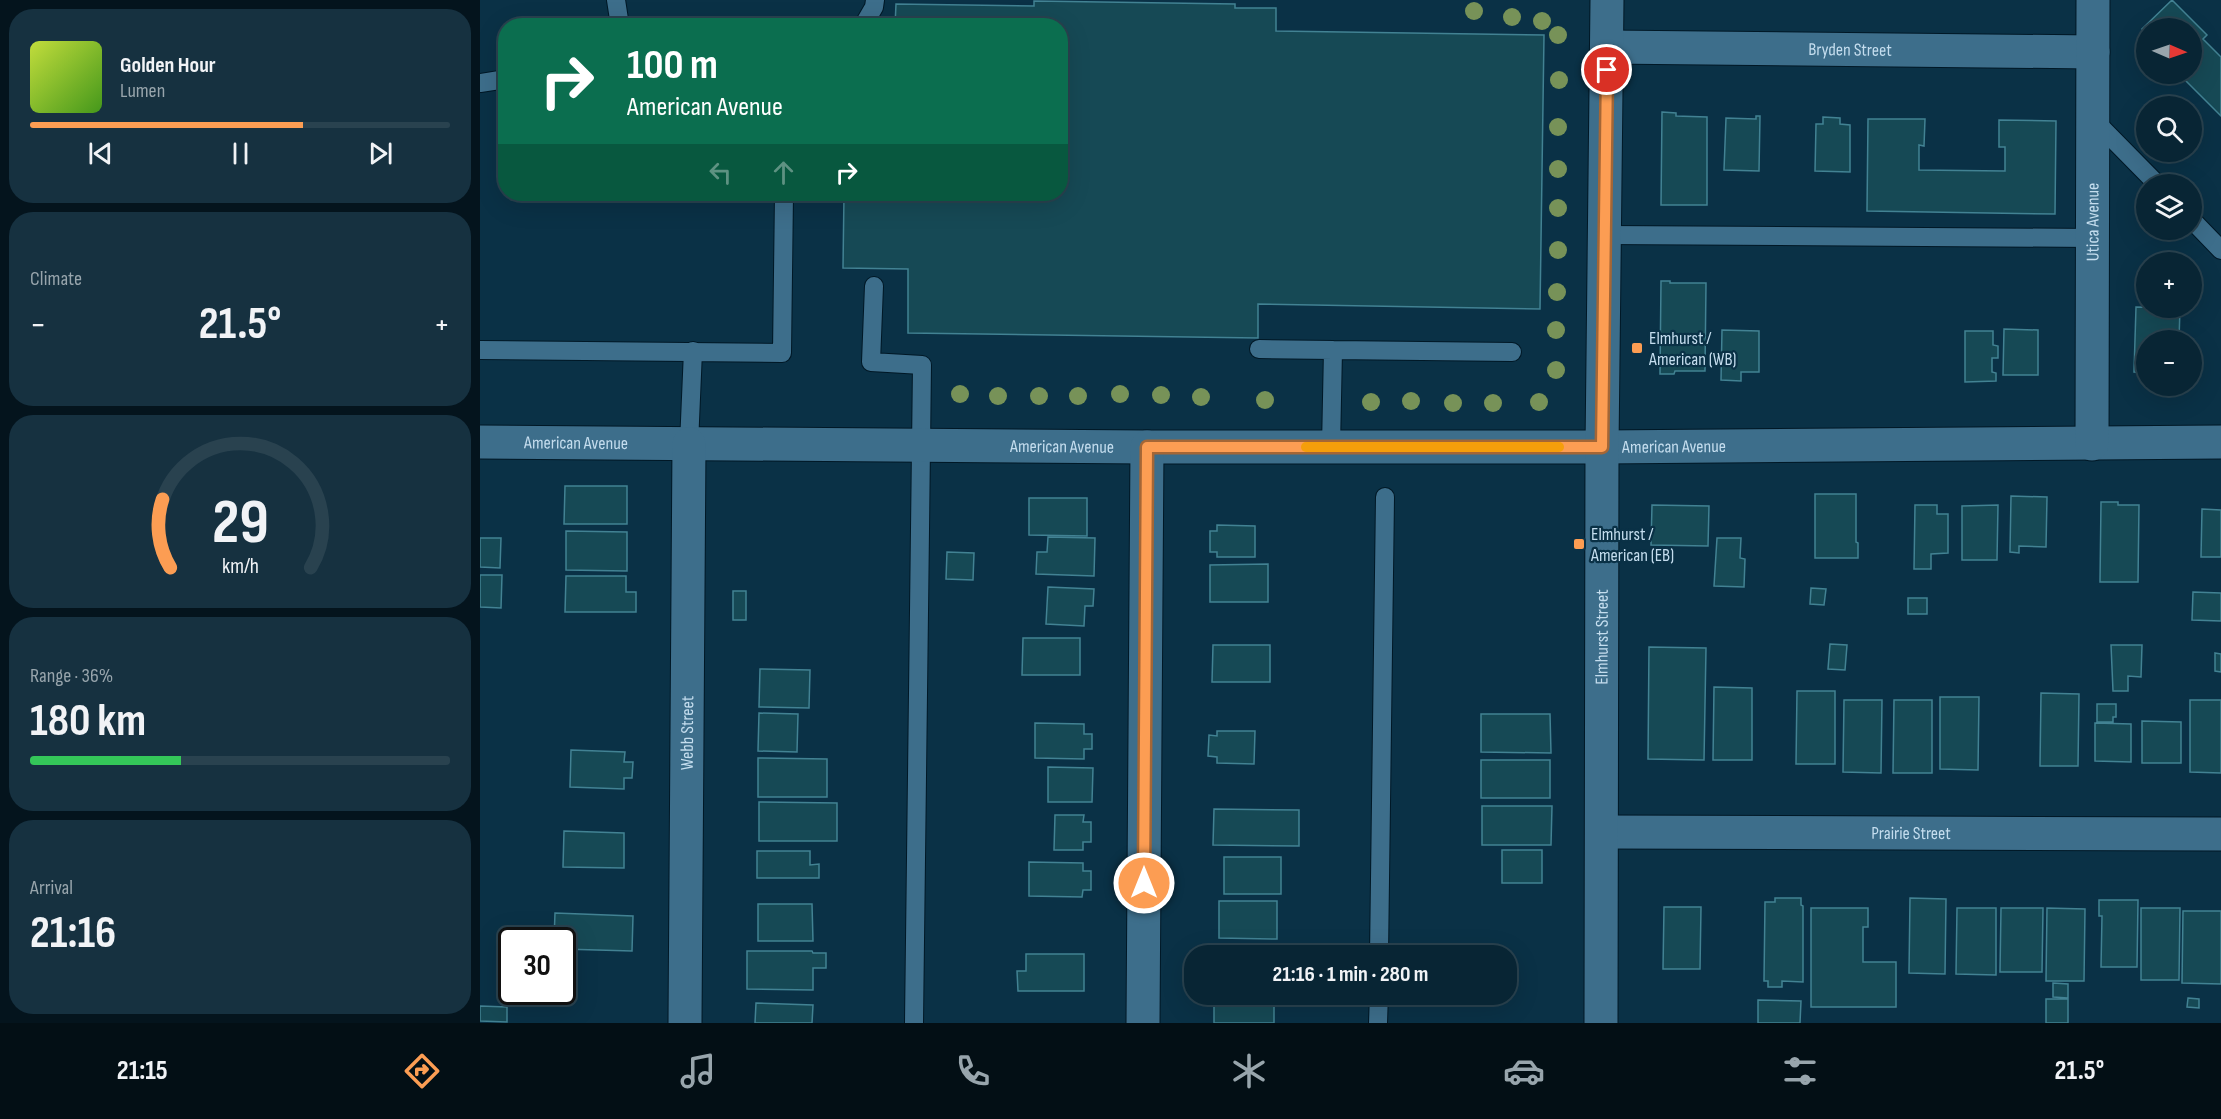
<!DOCTYPE html>
<html lang="en">
<head>
<meta charset="utf-8">
<style>
  body { margin:0; font-family:"Sofia Sans Condensed",sans-serif; background:#163140; color:#f1f3f6; height:100vh; display:flex; flex-direction:column; font-size:22px; white-space:nowrap }
  * { box-sizing:border-box; margin:0 }
  p { font-size:20px; color:#98a5ac }
  .icon { flex:none; width:33px; height:33px; fill:none; stroke:currentColor; stroke-width:2; stroke-linecap:round; stroke-linejoin:round }
  .map { position:relative; flex:1; overflow:hidden }
  .sheet { display:flex; flex-direction:column; gap:9px; padding:9px; background:#04141d; width:480px }
  .sheet>* { flex:none }
  .guide { position:absolute; left:18px; top:18px; width:570px; height:183px; border-radius:24px; box-shadow:0 6px 24px #0002,0 0 0 2px #29424f; background:#0b6e4f; color:#fff; overflow:hidden }
  .needle { width:39px; rotate:92deg }
  .fabs { position:absolute; left:1656px; top:18px; display:grid; gap:12px }
  .fabs a { display:grid; place-items:center; width:66px; height:66px; border-radius:50%; background:#082534; box-shadow:0 6px 24px #0002,0 0 0 2px #29424f; font-size:30px }
  .speed { position:absolute; left:18px; top:927px; display:flex; gap:12px; font-size:30px; font-weight:700; text-align:center }
  .speed>* { display:grid; place-content:center; width:78px; height:78px; border-radius:50%; background:#082534; box-shadow:0 6px 24px #0002,0 0 0 2px #29424f; line-height:1 }
  .speed .limit { border:3px solid #111; border-radius:9px; background:#fff; color:#111 }
  .pin { position:absolute; display:grid; place-items:center; width:51px; height:51px; color:#fff; margin:-26px; border:3px solid #fff; border-radius:50%; box-shadow:0 2px 6px #0007 }
  .me { position:absolute; width:66px; margin:-33px; rotate:0deg; stroke-linejoin:round; filter:drop-shadow(0 0 4px #0008) }
  .turn { display:flex; align-items:center; gap:21px; height:126px; padding:0 30px; font-size:27px }
  .turn .icon { width:78px; height:78px; stroke-width:2.5 }
  .turn b { display:block; font-size:42px; line-height:51px }
  .lanes { display:flex; align-items:center; height:57px; padding:0 30px; background:#0003; justify-content:center; gap:30px; direction:ltr }
  .lanes .off { opacity:.35 }
  .big { font-size:45px; font-weight:700; line-height:1.1 }
  .sheet .card { flex:1; display:flex; flex-direction:column; justify-content:center; gap:9px; min-width:0; padding:0 21px; border-radius:24px; background:#163140 }
  .sheet .dial { align-items:center; gap:0 }
  .dial svg { height:156px; overflow:visible; fill:none; stroke:#29424f; stroke-width:7; stroke-linecap:round; text-anchor:middle }
  .dial text { fill:#f1f3f6; stroke:none }
  .song { display:flex; align-items:center; gap:18px }
  .cover { width:72px; height:72px; border-radius:9px; background:linear-gradient(135deg,hsl(70 70% 55%),hsl(100 70% 35%)) }
  .played { height:6px; border-radius:3px; background:linear-gradient(90deg,#fc9d53 65%,#29424f 65%) }
  .keys { display:flex; justify-content:space-around; direction:ltr }
  .heat { display:flex; justify-content:space-between; align-items:center; font-size:33px; direction:ltr }
  .charge { height:9px; border-radius:4px; background:linear-gradient(90deg,#34c759 36%,#29424f 0) }
  .trip { position:absolute; left:704px; top:945px; width:333px; height:60px; border-radius:24px; background:#082534; box-shadow:0 6px 24px #0002,0 0 0 2px #29424f; font-weight:700; line-height:60px; text-align:center }
  .tab-bar { display:flex; height:96px; justify-content:space-around; align-items:center; background:#030f15; color:#98a5ac }
  .tab-bar .icon { width:42px; height:42px }
  .tab-bar .selected { color:#fc9d53 }
  .tab-bar b { font-size:27px; color:#f1f3f6 }
  main { display:flex; flex:1; min-height:0 }
  .map>svg:first-child { display:block }
</style>
</head>
<body>
<main>
<section class="sheet">
<div class="card">
<div class="song"><i class="cover"></i><div><b>Golden Hour</b><p>Lumen</p></div></div>
<div class="played"></div>
<div class="keys"><svg class="icon" aria-label="previous" viewBox="0 0 24 24"><path d="M18 5L8 12l10 7zM5 5v14"/></svg><svg class="icon" aria-label="pause" viewBox="0 0 24 24"><path d="M8 5v14M16 5v14"/></svg><svg class="icon" aria-label="next" viewBox="0 0 24 24"><path d="M6 5l10 7-10 7zM19 5v14"/></svg></div>
</div>
<div class="card"><p>Climate</p>
<div class="heat"><a>−</a><b class="big">21.5°</b><a>+</a></div>
</div>
<div class="card dial"><svg viewBox="0 0 100 80">
<path d="M14 69A42 42 0 1 1 86 69"/>
<path d="M14 69A42 42 0 0 1 10 34" stroke="#fc9d53"/>
<text x="50" y="56" font-size="32" font-weight="700">29</text>
<text x="50" y="72" font-size="11">km/h</text>
</svg></div>
<div class="card"><p>Range · 36%</p><b class="big">180 km</b><div class="charge"></div></div>
<div class="card"><p>Arrival</p><b class="big">21:16</b></div>
</section>
<div class="map">
<svg width="1741" height="1023" viewBox="0 0 1741 1023">
  <rect width="100%" height="100%" fill="#0a3146"/>
  <path fill="#164955" stroke="#428293" stroke-width="1.5" d="M1692 0 1727 35 1723 39 1741 57V116L1699 74H1712V28H1666V33L1662 29Z
    M554 1 755 4V8H796V31L1064 35 1060 309 778 304V338L428 333V269L363 268 364 194H580V26H415L416 4 554 6Z
    M1182 112 1196 113V116L1227 117V205H1181Z
    M1276 116H1280L1279 171 1244 170 1246 118 1276 119Z
    M1343 117 1360 118V124L1370 125V172L1335 171 1336 124H1343Z
    M1388 119H1445L1444 146 1439 145V170L1525 171V147H1519V120L1576 121 1575 214 1387 211Z
    M1181 281H1190V283H1226L1225 371H1195L1194 374H1180Z
    M1656 307 1700 308 1699 340H1666V373L1654 372Z
    M1524 329 1558 330V375H1523Z
    M1242 330 1279 331V372H1261V381L1241 380Z
    M1485 331H1513V345L1518 346V358H1512V372L1516 373V381L1485 382Z
    M85 486H147V524H84Z
    M1335 494H1376V542L1378 543V558H1335Z
    M1531 496 1567 497 1566 547 1539 546V553L1530 552Z
    M549 498H607V536L549 535Z
    M1621 502H1638V505H1659L1658 582H1620Z
    M1172 505 1229 506 1228 546 1171 545Z
    M1435 505H1457V514H1468V553L1451 554V569H1434Z
    M1518 505 1517 560H1482V506Z
    M1722 509 1741 510V557H1721Z
    M737 525 775 526V557H737V552H730V531H737Z
    M86 531 147 532V571L86 570Z
    M568 537 615 538 614 576 556 574 557 552H567Z
    M0 538H21L20 568 0 567Z
    M1237 538H1261L1260 558 1265 559 1264 587 1234 586Z
    M467 552 494 553 493 580 466 579Z
    M788 564V602H730V565Z
    M0 575H22L21 608 0 607Z
    M86 576H146V592H156V612H85Z
    M568 587 614 589 613 606H605L604 626 566 624Z
    M1331 588 1346 589 1344 605 1330 604Z
    M253 591H266V620H253Z
    M1713 592 1741 593V621L1712 620Z
    M1428 598H1447V614H1428Z
    M543 638H600V675H542Z
    M1350 644 1367 645 1365 670 1348 669Z
    M733 645H790V682H732Z
    M1631 645H1662L1661 677 1648 676V691H1633Z
    M1169 647 1226 648 1224 760 1168 759Z
    M1735 653 1741 654V672L1735 671Z
    M280 669 330 670 329 708 279 707Z
    M1234 687 1272 688V760H1233Z
    M1317 691H1355V764H1316Z
    M1561 693 1599 694 1598 766H1560Z
    M1460 697H1499L1498 770 1460 769Z
    M1364 700H1402L1401 773 1363 772Z
    M1414 700H1452V773H1413Z
    M1710 700H1741V773L1710 772Z
    M1617 704H1636V717H1633V722H1617Z
    M279 713 318 714 317 752 278 751Z
    M1001 714H1070L1071 753 1001 752Z
    M1662 721 1701 722V763H1662Z
    M555 723 604 724V734H612V749H604V759L555 758Z
    M1615 723 1651 724V762L1615 761Z
    M737 731H775L774 764 737 763V757L728 756 729 735 737 736Z
    M91 750 145 752 144 762H153L152 778H144V789L90 787Z
    M278 758 347 759V797H278Z
    M1001 760H1070V798H1001Z
    M568 767 613 768 612 802H568Z
    M279 802 357 803V841H279Z
    M1002 806H1072L1071 845H1002Z
    M734 809 819 810V846L733 845Z
    M575 815H604L603 822H611V842H603V850H574Z
    M84 831 144 833V868L83 867Z
    M1022 850H1062V883H1022Z
    M277 851H330V865L339 864V878H277Z
    M744 857H801V894H744Z
    M549 862 603 863V871H611V890H603L602 897 549 896Z
    M1295 898H1321V905L1323 906V982L1302 981V987H1288V981H1284L1285 902H1295Z
    M1430 898 1466 899 1465 974 1429 973Z
    M1619 900H1658L1657 967H1621L1622 916H1619Z
    M739 901H797V939L739 938Z
    M278 904H332L333 941H278Z
    M1184 907H1221L1220 969H1183Z
    M1331 908H1388V927H1383V962H1416V1007H1331Z
    M1477 908H1516V975L1476 974Z
    M1521 908H1563L1562 972H1520Z
    M1567 908 1605 909 1604 981H1566Z
    M1661 908H1700L1699 980H1661Z
    M1703 911H1741V984L1702 983Z
    M75 913 153 916 152 951 82 949V940H74Z
    M746 950 787 951V956H745Z
    M267 951H332L333 953H346V968H333V990L267 989Z
    M546 954H604V991H538L537 971H546Z
    M1573 983 1588 984V998L1573 997Z
    M734 997 794 998V1023H734Z
    M1708 998 1719 999V1008L1707 1007Z
    M1566 999H1588V1023H1566Z
    M1278 1000 1321 1001 1320 1023H1278Z
    M276 1003 333 1005 332 1023H275Z
    M0 1006 27 1007V1022L0 1021Z"/>
  <g fill="none" stroke-linecap="round" stroke-linejoin="round">
    <defs>
      <path id="lane" d="M136 0 140 26
        M383 26 394 7 395 0
        M0 83 26 79
        M1613 119 1677 184
        M1712 220 1741 250
        M1126 235 1613 238
        M394 286 391 362 442 365 434 1023
        M779 349 853 350 851 447
        M0 350 302 353 304 194
        M853 350 1032 352
        M209 444 213 351
        M899 956 905 497
        M898 1023 899 994"/>
      <g id="street">
        <path id="s1" d="M1127 47 1613 52"/>
        <path id="s2" d="M0 442 667 447H1122L1741 442"/>
        <path id="s3" d="M1612 444 1613 0"/>
        <path id="s4" d="M1122 832 1741 834"/>
        <path id="s5" d="M205 1023 209 444"/>
        <path d="M663 1023 667 447"/>
        <path id="s6" d="M1121 1023 1122 447 1127 0"/>
      </g>
    </defs>
    <use href="#lane" stroke="#001826" stroke-width="20"/>
    <use href="#street" stroke="#001826" stroke-width="35"/>
    <use href="#lane" stroke="#3d6e8b" stroke-width="18"/>
    <use href="#street" stroke="#3d6e8b" stroke-width="33"/>
  </g>
  <g fill="#779258">
    <circle cx="994" cy="11" r="9"/>
    <circle cx="1032" cy="17" r="9"/>
    <circle cx="1062" cy="21" r="9"/>
    <circle cx="1078" cy="35" r="9"/>
    <circle cx="1079" cy="80" r="9"/>
    <circle cx="1078" cy="127" r="9"/>
    <circle cx="1078" cy="169" r="9"/>
    <circle cx="1078" cy="208" r="9"/>
    <circle cx="1078" cy="250" r="9"/>
    <circle cx="1077" cy="292" r="9"/>
    <circle cx="1076" cy="330" r="9"/>
    <circle cx="1076" cy="370" r="9"/>
    <circle cx="480" cy="394" r="9"/>
    <circle cx="640" cy="394" r="9"/>
    <circle cx="681" cy="395" r="9"/>
    <circle cx="518" cy="396" r="9"/>
    <circle cx="559" cy="396" r="9"/>
    <circle cx="598" cy="396" r="9"/>
    <circle cx="721" cy="397" r="9"/>
    <circle cx="785" cy="400" r="9"/>
    <circle cx="931" cy="401" r="9"/>
    <circle cx="891" cy="402" r="9"/>
    <circle cx="1059" cy="402" r="9"/>
    <circle cx="973" cy="403" r="9"/>
    <circle cx="1013" cy="403" r="9"/>
  </g>
  <g fill="none" stroke-linecap="round" stroke-linejoin="round">
    <defs>
      <path id="route" d="M664 883 667 447H1122L1127 70"/>
    </defs>
    <use href="#route" stroke="#a46636" stroke-width="15"/>
    <use href="#route" stroke="#fc9d53" stroke-width="10"/>
    <path stroke="#f59e0b" stroke-width="10" d="M826 447H1079"/>
  </g>
  <g fill="#fc9d53" stroke="#0a3146" stroke-width="2">
    <rect x="1151" y="342" width="12" height="12" rx="3"/>
    <rect x="1093" y="538" width="12" height="12" rx="3"/>
  </g>
  <g text-anchor="middle" stroke-width="4.5" stroke-linejoin="round" paint-order="stroke">
    <g font-size="18" fill="#c4ddee" stroke="#0a3146">
      <text dy="6" stroke="none"><textPath href="#s1" startOffset="243">Bryden Street</textPath></text>
      <text dy="6" stroke="none"><textPath href="#s3" startOffset="222">Utica Avenue</textPath></text>
      <text dy="6" stroke="none"><textPath href="#s2" startOffset="96">American Avenue</textPath></text>
      <text dy="6" stroke="none"><textPath href="#s2" startOffset="582">American Avenue</textPath></text>
      <text dy="6" stroke="none"><textPath href="#s2" startOffset="1194">American Avenue</textPath></text>
      <text dy="6" stroke="none"><textPath href="#s6" startOffset="386">Elmhurst Street</textPath></text>
      <text dy="6" stroke="none"><textPath href="#s5" startOffset="290">Webb Street</textPath></text>
      <text dy="6" stroke="none"><textPath href="#s4" startOffset="309">Prairie Street</textPath></text>
    </g>
    <g font-size="18" fill="#c4ddee" stroke="#0a3146" text-anchor="start">
      <text x="1169" y="344">Elmhurst /<tspan x="1169" dy="21">American (WB)</tspan></text>
      <text x="1111" y="540">Elmhurst /<tspan x="1111" dy="21">American (EB)</tspan></text>
    </g>
  </g>
</svg>
<div class="fabs">
<a><svg class="needle" viewBox="-14 -14 28 28"><path d="M0-13l5 13h-10z" fill="#e53935"/><path d="M0 13l5-13h-10z" fill="#98a5ac"/></svg></a>
<a><svg class="icon" aria-label="search" viewBox="0 0 24 24"><circle cx="10" cy="10" r="6"/><path d="M15 15l6 6"/></svg></a>
<a><svg class="icon" aria-label="layers" viewBox="0 0 24 24"><path d="M12 4l9 5-9 5-9-5zM3 14l9 5 9-5"/></svg></a>
<a>+</a>
<a>−</a>
</div>
<div class="speed"><div class="limit">30</div></div>
<div class="pin" style="left:1127px;top:70px;background:#d93025"><svg class="icon" aria-label="arrive" viewBox="0 0 24 24"><path d="M6 21V4h12l-3 4 3 4H6"/></svg></div>
<svg class="me" style="left:664px;top:883px" viewBox="-20 -20 40 40"><circle r="17" fill="#fc9d53" stroke="#fff" stroke-width="3"/><path d="M0-11L8 9 0 5-8 9z" fill="#fff"/></svg>
<div class="trip">21:16 · 1 min · 280 m</div>
<div class="guide">
<div class="turn"><svg class="icon" aria-label="right" viewBox="0 0 24 24"><path d="M7 20v-9h11M14 6l5 5-5 5"/></svg><div><b>100 m</b>American Avenue</div></div>
<div class="lanes"><svg class="icon off" aria-label="left" viewBox="0 0 24 24"><path d="M17 20v-9H6M10 6l-5 5 5 5"/></svg><svg class="icon off" aria-label="ahead" viewBox="0 0 24 24"><path d="M12 20V5M6 11l6-6 6 6"/></svg><svg class="icon" aria-label="right" viewBox="0 0 24 24"><path d="M7 20v-9h11M14 6l5 5-5 5"/></svg></div>
</div>
</div>
</main>
<nav class="tab-bar">
<b>21:15</b>
<svg class="icon selected" aria-label="directions" viewBox="0 0 24 24"><path d="M12 3l9 9-9 9-9-9zM9 14v-3h6M13 9l2 2-2 2"/></svg>
<svg class="icon" aria-label="music" viewBox="0 0 24 24"><path d="M9 18V5l10-2v13"/><circle cx="6" cy="18" r="3"/><circle cx="16" cy="16" r="3"/></svg>
<svg class="icon" aria-label="phone" viewBox="0 0 24 24"><path d="M5 4h4l2 5-3 2q2 4 5 5l2-3 5 2v4C11 20 4 13 5 4z"/></svg>
<svg class="icon" aria-label="climate" viewBox="0 0 24 24"><path d="M12 3v18M4 7l16 10M4 17L20 7"/></svg>
<svg class="icon" aria-label="car" viewBox="0 0 24 24"><path d="M5 17H2v-5l4-1 3-4h7l3 4 3 1v5h-3M9 17h6M6 11h13"/><circle cx="7" cy="17" r="2"/><circle cx="17" cy="17" r="2"/></svg>
<svg class="icon" aria-label="filters" viewBox="0 0 24 24"><path d="M4 7h16M4 17h16"/><circle cx="9" cy="7" r="2"/><circle cx="15" cy="17" r="2"/></svg>
<b>21.5°</b>
</nav>
</body>
</html>
